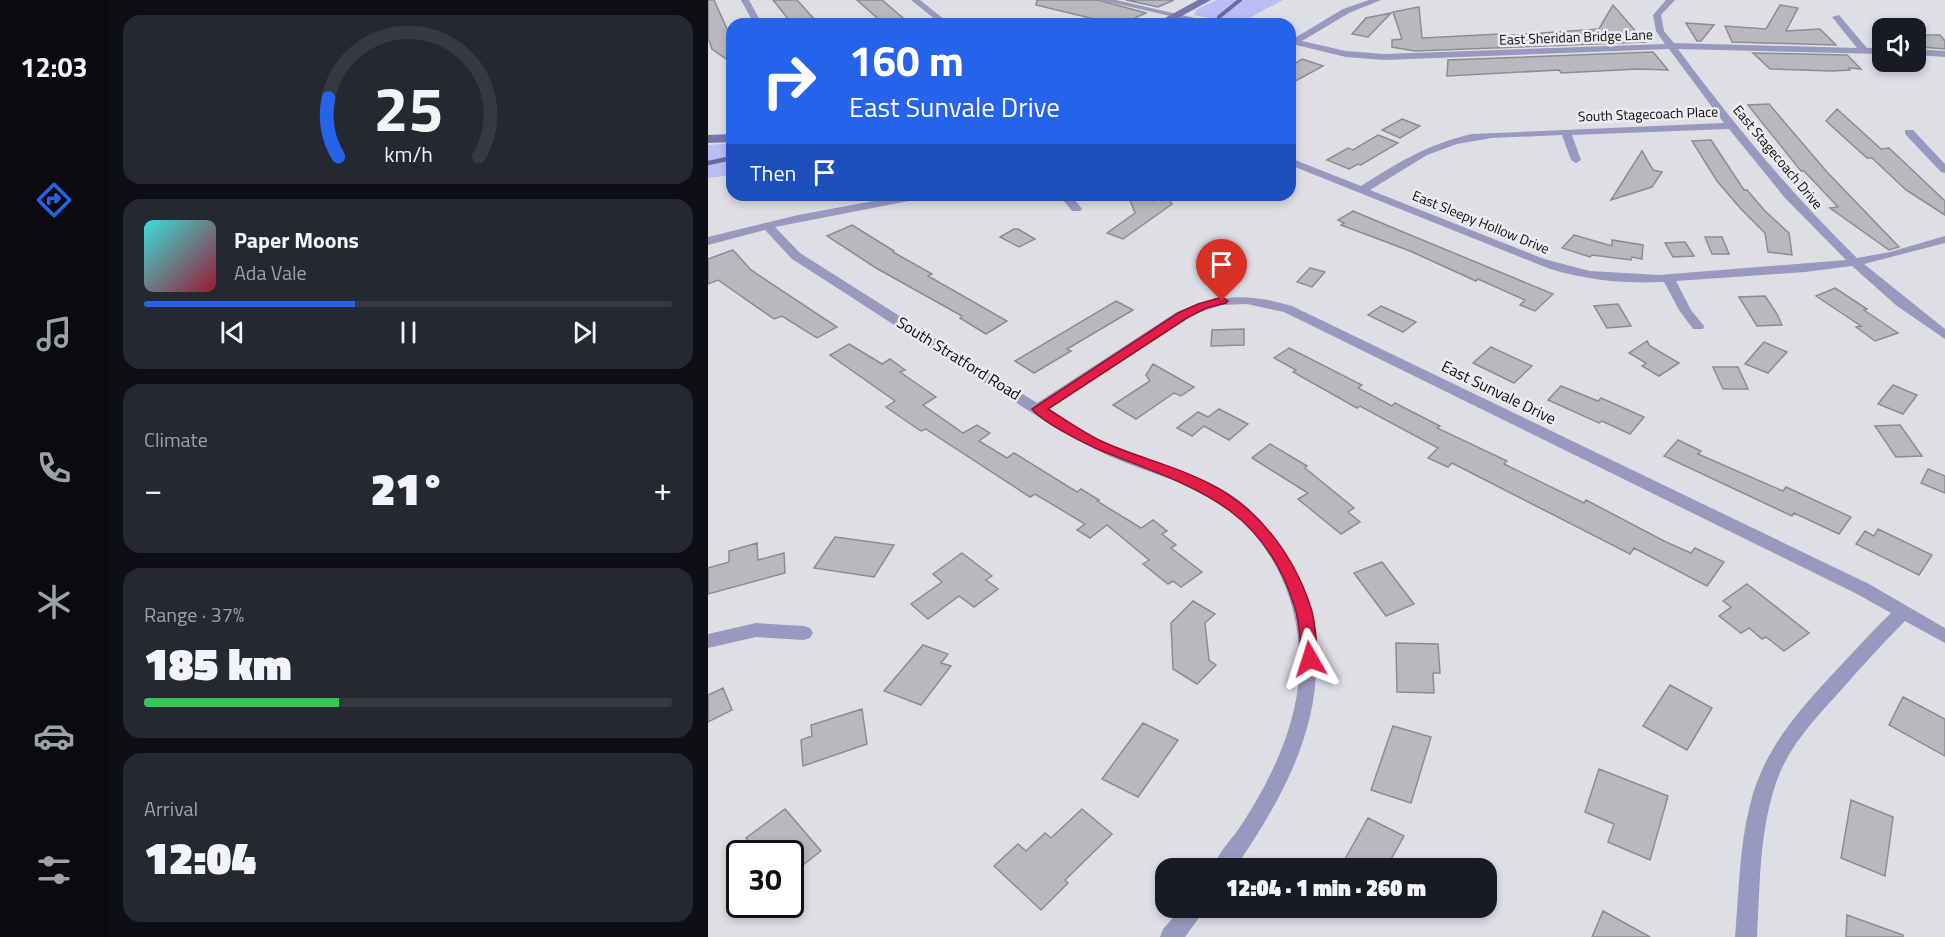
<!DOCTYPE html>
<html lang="en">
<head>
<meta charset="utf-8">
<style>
  body { margin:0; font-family:"Titillium Web",sans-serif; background:#242831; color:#f1f3f6; height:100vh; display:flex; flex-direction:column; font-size:22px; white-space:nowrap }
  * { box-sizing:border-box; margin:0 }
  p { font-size:20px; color:#9ea1a6 }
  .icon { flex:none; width:33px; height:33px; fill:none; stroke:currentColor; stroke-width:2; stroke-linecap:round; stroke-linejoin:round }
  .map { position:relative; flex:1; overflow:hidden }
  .details { display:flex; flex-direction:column; gap:15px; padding:15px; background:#0d0f14; width:600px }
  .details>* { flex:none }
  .hud { position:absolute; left:18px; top:18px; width:570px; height:183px; border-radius:18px; box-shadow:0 3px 9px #0003; background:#2563eb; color:#fff; overflow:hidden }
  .controls { position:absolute; left:1164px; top:18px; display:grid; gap:12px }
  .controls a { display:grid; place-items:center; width:54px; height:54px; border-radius:12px; background:#171b24; box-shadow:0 3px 9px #0003; font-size:30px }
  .speed { position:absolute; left:18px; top:840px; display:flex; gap:12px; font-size:30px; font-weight:700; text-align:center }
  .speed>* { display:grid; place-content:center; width:78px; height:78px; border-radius:50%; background:#171b24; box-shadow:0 3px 9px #0003; line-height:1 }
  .speed .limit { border:3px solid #111; border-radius:9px; background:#fff; color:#111 }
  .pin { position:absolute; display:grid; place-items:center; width:51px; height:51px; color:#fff; margin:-62px -26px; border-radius:50% 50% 50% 0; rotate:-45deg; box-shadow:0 0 6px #0007 }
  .pin .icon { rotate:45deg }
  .me { position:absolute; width:66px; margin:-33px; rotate:354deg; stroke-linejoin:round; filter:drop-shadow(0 0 4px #0008) }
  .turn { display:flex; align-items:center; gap:21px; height:126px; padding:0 24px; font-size:27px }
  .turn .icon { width:78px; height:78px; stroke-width:2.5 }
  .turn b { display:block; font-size:42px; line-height:51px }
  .then { display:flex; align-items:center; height:57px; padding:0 24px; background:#0003; gap:12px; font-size:22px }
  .big { font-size:45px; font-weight:800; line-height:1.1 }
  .details .tile { flex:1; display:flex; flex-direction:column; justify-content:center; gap:9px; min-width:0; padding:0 21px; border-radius:18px; background:#242831 }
  .details .dial { align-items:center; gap:0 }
  .dial svg { height:156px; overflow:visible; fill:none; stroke:#363941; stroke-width:7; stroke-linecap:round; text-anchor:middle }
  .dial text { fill:#f1f3f6; stroke:none }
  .song { display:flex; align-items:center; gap:18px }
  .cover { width:72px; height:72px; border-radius:9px; background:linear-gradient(135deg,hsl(180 70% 55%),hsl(350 70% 35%)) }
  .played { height:6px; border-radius:3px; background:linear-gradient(90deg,#2563eb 40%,#363941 40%) }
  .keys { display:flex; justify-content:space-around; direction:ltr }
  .heat { display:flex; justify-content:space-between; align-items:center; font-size:33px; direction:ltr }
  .charge { height:9px; border-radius:4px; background:linear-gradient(90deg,#34c759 37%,#363941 0) }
  .trip { position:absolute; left:447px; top:858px; width:342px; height:60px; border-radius:18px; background:#171b24; box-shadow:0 3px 9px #0003; font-weight:800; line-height:60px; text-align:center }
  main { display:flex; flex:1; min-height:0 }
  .menu { display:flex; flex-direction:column; width:108px; justify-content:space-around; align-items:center; background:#090b0e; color:#9ea1a6 }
  .menu .icon { width:42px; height:42px }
  .menu .current { color:#2563eb }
  .menu b { font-size:27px; color:#f1f3f6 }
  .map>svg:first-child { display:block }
</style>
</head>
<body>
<main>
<nav class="menu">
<b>12:03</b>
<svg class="icon current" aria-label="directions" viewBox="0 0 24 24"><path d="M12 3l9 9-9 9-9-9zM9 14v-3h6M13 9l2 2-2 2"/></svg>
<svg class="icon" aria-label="music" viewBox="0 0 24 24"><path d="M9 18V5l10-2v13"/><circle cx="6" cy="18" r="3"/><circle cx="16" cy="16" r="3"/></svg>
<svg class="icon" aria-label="phone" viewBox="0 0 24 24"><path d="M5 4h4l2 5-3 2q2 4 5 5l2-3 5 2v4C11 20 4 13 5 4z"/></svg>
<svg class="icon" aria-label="climate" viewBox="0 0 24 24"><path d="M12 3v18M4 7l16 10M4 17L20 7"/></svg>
<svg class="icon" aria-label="car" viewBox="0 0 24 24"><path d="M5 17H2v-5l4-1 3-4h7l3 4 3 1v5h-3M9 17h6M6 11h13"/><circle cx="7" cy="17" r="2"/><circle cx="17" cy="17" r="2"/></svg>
<svg class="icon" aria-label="filters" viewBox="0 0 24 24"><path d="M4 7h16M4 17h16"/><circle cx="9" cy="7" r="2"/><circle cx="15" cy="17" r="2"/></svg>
</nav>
<section class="details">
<div class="tile dial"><svg viewBox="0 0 100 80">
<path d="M14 69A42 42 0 1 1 86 69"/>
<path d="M14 69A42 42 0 0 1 9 39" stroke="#2563eb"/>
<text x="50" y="56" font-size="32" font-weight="700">25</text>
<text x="50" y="72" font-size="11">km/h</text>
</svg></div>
<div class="tile">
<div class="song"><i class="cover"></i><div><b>Paper Moons</b><p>Ada Vale</p></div></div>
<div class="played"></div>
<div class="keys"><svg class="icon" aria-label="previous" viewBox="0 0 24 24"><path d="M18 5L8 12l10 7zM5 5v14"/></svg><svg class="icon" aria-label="pause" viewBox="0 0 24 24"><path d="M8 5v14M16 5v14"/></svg><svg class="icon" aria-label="next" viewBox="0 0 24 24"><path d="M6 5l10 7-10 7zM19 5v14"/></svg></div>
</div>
<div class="tile"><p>Climate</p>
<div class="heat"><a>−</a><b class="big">21°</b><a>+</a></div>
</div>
<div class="tile"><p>Range · 37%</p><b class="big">185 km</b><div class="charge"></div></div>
<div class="tile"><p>Arrival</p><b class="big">12:04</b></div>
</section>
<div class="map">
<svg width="1237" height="937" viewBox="0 0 1237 937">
  <rect width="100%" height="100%" fill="#dedfe5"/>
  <path fill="#bbbef5" d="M508 0H575L530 24 486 15 488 10Z
    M24 143V175L0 178V145Z"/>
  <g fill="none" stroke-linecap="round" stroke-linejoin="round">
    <path stroke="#696aa2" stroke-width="4" d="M511 17 532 0"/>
    <path stroke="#696aa2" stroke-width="4.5" d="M0 163 24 158"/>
  </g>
  <path fill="#b8b9bf" stroke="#8c8c92" stroke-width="1.5" d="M0 0H6L24 40V63L4 49 0 38Z
    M65 0H89L108 21 84 24Z
    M149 0H174L202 24H176Z
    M329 0H390L438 13 414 24H407L328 5Z
    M418 0H466L450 7Z
    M905 5 937 42 707 51 684 47V40L694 39 685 12 711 7 714 38 792 34 793 36 891 29Z
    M1072 5 1090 8 1078 31 1112 29 1128 45 1024 42 1017 26 1058 29Z
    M683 13 660 37 644 34 658 18Z
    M978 23 1006 25 993 41H989Z
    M1208 35H1232L1237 41V49L1213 47 1208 40Z
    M945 52 960 70 930 69 853 73 851 70 739 76 740 60Z
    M1045 53 1139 55 1153 69 1141 68 1142 70 1124 71 1062 69Z
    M594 59 615 66 582 84V67Z
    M1061 104 1119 172 1191 247 1181 250 1122 208 1130 207 1096 171H1093L1040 105Z
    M1129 109 1173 149 1181 148 1237 201V215L1198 190 1164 158H1159L1118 121Z
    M694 119 712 126 692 138 674 130Z
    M670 135 690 143 653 165 650 164 641 169 619 160 640 148 645 150Z
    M1003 140 1036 190H1039L1057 211 1081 233 1084 255 1060 252 1057 233 1033 209 1009 181 984 141Z
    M934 151 945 170 954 172 944 187 903 200Z
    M420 195H443L445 201 458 195 464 204 415 239 399 233 427 213Z
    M645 211 683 227 845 294 827 311 812 305 817 300 770 279 768 281 702 251 633 225 636 223 630 220Z
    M144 225 186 251 185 252 224 274 220 276 299 321 278 334 252 318 254 316 168 268 119 236Z
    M306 229H310L327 239 311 247 292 237Z
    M866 235 904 246V240L935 245 934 259 924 257 923 260 884 255 882 257 854 248Z
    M997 237H1014L1021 254H1004Z
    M977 242 986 256 965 257 957 243Z
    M25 250 43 270 129 327 109 338 74 316 66 319 10 280 0 284V259Z
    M516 257 518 272 496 274 494 259Z
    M602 268 617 272 604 287 589 282Z
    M1127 288 1159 309 1156 310 1190 333 1167 341 1148 327 1153 326 1108 296Z
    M1057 296 1069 314 1074 325 1049 326 1031 297Z
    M408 301 425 310 359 349 363 351 326 373 307 361Z
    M910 304 923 326 899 328 886 306Z
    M673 306 708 322 695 332 660 315Z
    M536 329V345L503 346 504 330Z
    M939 341 942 346 971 363 951 376 934 366 938 363 921 353Z
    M1056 342 1079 352 1060 373 1037 364Z
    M141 344 174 364 182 359 197 370 192 372 228 397 215 405 255 433 269 425 282 433 271 441 299 458 306 453 369 492 373 489 391 500 389 501 433 528 445 520 459 531 454 534 468 545 463 548 494 572 473 587 465 581 460 584 435 564 441 560 399 525 382 538 369 530 377 524 327 494 322 497 218 429 213 431 201 423 178 407 187 401 122 355Z
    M783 347 824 366 806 383 765 363Z
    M581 348 654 385 650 388 684 406 687 403 732 426 729 428 799 461 796 464 876 503 878 500 958 542 983 553 987 548 1016 562 999 586 926 548 922 554 744 463 740 467 720 458 730 448 652 406 649 408 585 372 588 370 566 358Z
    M445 364 486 387 473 396 466 393 428 419 405 405 442 381 438 375Z
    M1005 367H1030L1040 389H1015Z
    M1185 385 1209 395 1195 414 1170 404Z
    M853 386 890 401 893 398 936 417 922 434 894 421 891 423 840 400Z
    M511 409 540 424 521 440 496 426 484 436 469 428 490 412 500 417Z
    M1192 425 1214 456 1188 457 1167 426Z
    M970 440 993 451 990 454 1075 491 1078 487 1143 517 1131 534 1086 513 1084 516 956 456Z
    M562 444 599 466 597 468 646 508 640 512 652 522 633 534 590 499 600 493 544 458Z
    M1220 469 1237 476V493L1213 483Z
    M1170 529 1224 555 1211 575 1148 544 1157 531 1166 536Z
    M127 537 186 545 166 577 106 568Z
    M49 543 50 560 76 553 77 573 0 594V568L21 562V551Z
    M254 553 284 576 278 580 290 589 266 607 251 596 220 619 203 604 234 582 225 574Z
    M674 562 706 604 678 616 646 573Z
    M1039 584 1101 633 1076 651 1058 637 1054 639 1041 628 1033 633 1011 616 1023 607 1015 601Z
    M485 601 507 614 497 623 501 660 508 665 489 684 465 669 463 623Z
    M688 643 730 644 732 673H725L726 693 689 692Z
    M215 645 240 654 233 663 243 666 213 705 176 691Z
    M962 685 1004 708 979 750 935 726Z
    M15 688 24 710 0 722V695Z
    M1195 697 1237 719V756L1181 725Z
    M154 709 159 744 95 766 93 740 104 736 103 725Z
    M435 723 470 740 430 797 394 779Z
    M685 726 723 737 703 803 663 790Z
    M891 769 960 796 942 860 900 842 906 824 877 812Z
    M1143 800 1185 817 1177 876 1133 858Z
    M77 809 113 851 82 875V854H50L38 838Z
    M374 809 404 834 357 880 360 883 333 910 286 866 310 844 318 851 337 833 343 838Z
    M660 818 696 836 678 868H632Z
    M895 911 942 937H884Z
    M1139 915 1195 935V937H1138Z"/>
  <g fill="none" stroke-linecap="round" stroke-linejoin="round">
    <path fill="#9899be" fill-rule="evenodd" d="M33 0H41L54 24H46Z
      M203 0H212L242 24H233Z
      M392 0H408L513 24H497Z
      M661 0H673L641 13 594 41 638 51 676 54 957 44 948 31 945 15 958 0H967L953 15 956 31 966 43 1149 48 1124 17 1131 15 1159 48H1174V54L970 49C1025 123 1083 194 1149 258L1182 252 1237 236V243L1156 264 1237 329V339L1189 306 1144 266 1097 272 968 281 983 310 996 326 995 329H985L971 310 956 282C917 284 879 280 842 269L582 165V158L653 186C689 163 722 143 764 134L1016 123 961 49 676 60 638 57 588 45 582 48V38L585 39 635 9ZM1021 129 1077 198 1138 260 951 275 882 271 836 259 662 190 719 155 749 144 784 138 854 135 863 160 868 163 873 160 864 135Z
      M1208 49 1237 51V57L1208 55Z
      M1197 130H1205L1237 164V173L1233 172 1197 134Z
      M198 195H222L216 198 67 227 92 253 329 403 469 312C512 294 540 293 584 306L1161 584 1237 628V643L1197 621C1175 643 1154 666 1134 689 1108 718 1079 747 1067 786 1051 835 1052 887 1049 937H1027C1031 893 1031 848 1042 805 1054 754 1085 717 1120 679 1141 657 1161 634 1183 613L1149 594 576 312 539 304 514 305 493 312 479 318 340 409C363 423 386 439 412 449 450 464 490 473 525 496 551 514 571 540 585 569 639 677 590 777 527 868H505C510 853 523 840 532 827 561 783 588 729 591 675 594 618 576 563 535 522 493 480 435 475 385 448 350 430 317 408 283 387 216 345 150 301 84 259L57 230 0 245V237L90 215Z
      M351 195H363L374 209 372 211H364Z
      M48 623 96 626 102 628 105 633 102 638 96 640 48 637 0 648V634Z
      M474 908H498L477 937H452L455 929Z"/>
    <path fill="#7677ac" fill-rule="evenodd" d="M490 0H503L459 24H446Z
      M24 134V142L0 143V135Z"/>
  </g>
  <path fill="#e11d48" stroke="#92132f" stroke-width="1.5" d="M514 297 520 301 518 303 498 308 479 318 340 409C356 419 373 431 391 440 426 457 467 465 502 484 550 508 585 554 602 605 608 621 608 642 610 659L608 664 602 666 596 664 594 659C592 642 592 621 586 605 555 506 485 487 399 453 381 446 335 423 324 409L470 313 490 304Z"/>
  <g text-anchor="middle" stroke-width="5" stroke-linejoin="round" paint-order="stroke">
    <g font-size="14" fill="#0b0b0e" stroke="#ebecf2">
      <text transform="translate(868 37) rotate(-2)" y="5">East Sheridan Bridge Lane</text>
      <text transform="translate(940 114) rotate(-2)" y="5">South Stagecoach Place</text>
      <text transform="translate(1070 157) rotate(50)" y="5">East Stagecoach Drive</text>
      <text transform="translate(773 222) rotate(22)" y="5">East Sleepy Hollow Drive</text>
    </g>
    <g font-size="16" fill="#0b0b0e" stroke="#ebecf2">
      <text transform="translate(251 358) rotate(32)" y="6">South Stratford Road</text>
      <text transform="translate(791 392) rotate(26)" y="6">East Sunvale Drive</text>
    </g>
  </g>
</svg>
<div class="controls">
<a><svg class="icon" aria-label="sound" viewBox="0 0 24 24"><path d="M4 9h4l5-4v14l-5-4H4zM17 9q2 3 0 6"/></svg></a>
</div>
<div class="speed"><div class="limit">30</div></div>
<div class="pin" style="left:514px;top:301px;background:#d93025"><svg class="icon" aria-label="arrive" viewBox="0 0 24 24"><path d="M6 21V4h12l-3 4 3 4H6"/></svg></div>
<svg class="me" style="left:602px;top:659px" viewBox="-20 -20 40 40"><path d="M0-17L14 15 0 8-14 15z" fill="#e11d48" stroke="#fff" stroke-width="4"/></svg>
<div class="trip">12:04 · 1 min · 260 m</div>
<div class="hud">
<div class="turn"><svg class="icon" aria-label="right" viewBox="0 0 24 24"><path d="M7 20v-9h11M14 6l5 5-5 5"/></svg><div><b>160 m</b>East Sunvale Drive</div></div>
<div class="then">Then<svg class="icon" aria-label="arrive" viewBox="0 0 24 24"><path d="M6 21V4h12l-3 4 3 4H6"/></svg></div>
</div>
</div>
</main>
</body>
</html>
